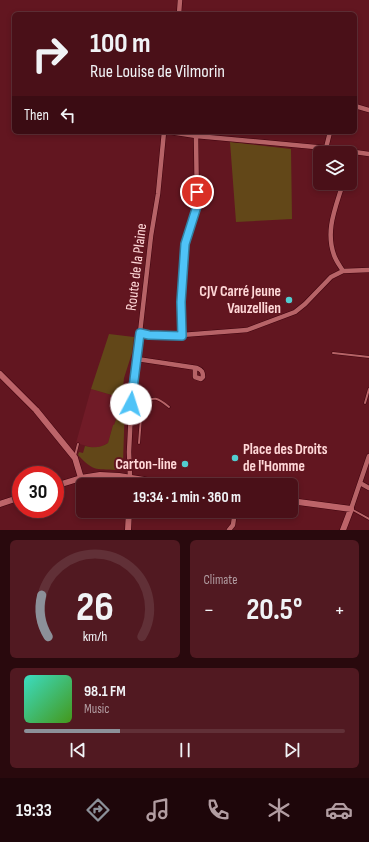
<!DOCTYPE html>
<html lang="en">
<head>
<meta charset="utf-8">
<style>
  body { margin:0; font-family:"Sofia Sans Condensed",sans-serif; background:#511921; color:#f1f3f6; height:100vh; display:flex; flex-direction:column; font-size:15px; white-space:nowrap }
  * { box-sizing:border-box; margin:0 }
  p { font-size:13px; color:#b29da2 }
  .icon { flex:none; width:22px; height:22px; fill:none; stroke:currentColor; stroke-width:2; stroke-linecap:round; stroke-linejoin:round }
  .map { position:relative; height:530px; overflow:hidden }
  .side { display:flex; flex-direction:column; gap:10px; padding:10px; background:#29090d; flex:1 }
  .side>* { flex:none }
  .banner { position:absolute; left:12px; top:12px; width:345px; height:122px; border-radius:6px; box-shadow:0 2px 6px #0003,0 0 0 1px #613037; background:#4a1018; color:#f1f3f6; overflow:hidden }
  .buttons { position:absolute; left:313px; top:146px; display:grid; gap:8px }
  .buttons a { display:grid; place-items:center; width:44px; height:44px; border-radius:6px; background:#4a1018; box-shadow:0 2px 6px #0003,0 0 0 1px #613037; font-size:20px }
  .speed { position:absolute; left:12px; top:466px; display:flex; gap:8px; font-size:20px; font-weight:700; text-align:center }
  .speed>* { display:grid; place-content:center; width:52px; height:52px; border-radius:50%; background:#4a1018; box-shadow:0 2px 6px #0003,0 0 0 1px #613037; line-height:1 }
  .speed .limit { border:6px solid #d22; background:#fff; color:#111 }
  .pin { position:absolute; display:grid; place-items:center; width:34px; height:34px; color:#fff; margin:-17px; border:2px solid #fff; border-radius:50%; box-shadow:0 1px 4px #0007 }
  .me { position:absolute; width:44px; margin:-22px; rotate:5deg; stroke-linejoin:round; filter:drop-shadow(0 0 3px #0008) }
  .turn { display:flex; align-items:center; gap:14px; height:84px; padding:0 12px; font-size:18px }
  .turn .icon { width:52px; height:52px; stroke-width:2.5 }
  .turn b { display:block; font-size:28px; line-height:34px }
  .then { display:flex; align-items:center; height:38px; padding:0 12px; background:#0003; gap:8px; font-size:15px }
  .big { font-size:30px; font-weight:700; line-height:1.1 }
  .side .widget { flex:1; display:flex; flex-direction:column; justify-content:center; gap:6px; min-width:0; padding:0 14px; border-radius:6px; background:#511921 }
  .side .dial { align-items:center; gap:0 }
  .dial svg { height:104px; overflow:visible; fill:none; stroke:#613037; stroke-width:7; stroke-linecap:round; text-anchor:middle }
  .dial text { fill:#f1f3f6; stroke:none }
  .song { display:flex; align-items:center; gap:12px }
  .cover { width:48px; height:48px; border-radius:6px; background:linear-gradient(135deg,hsl(170 70% 55%),hsl(100 70% 35%)) }
  .played { height:4px; border-radius:2px; background:linear-gradient(90deg,#8c9099 30%,#613037 30%) }
  .keys { display:flex; justify-content:space-around; direction:ltr }
  .heat { display:flex; justify-content:space-between; align-items:center; font-size:22px; direction:ltr }
  .side .tiles { flex:1; display:grid; gap:10px; grid-template-columns:1fr 1fr }
  .widget:last-child { grid-column:span 2 }
  .trip { position:absolute; left:76px; top:478px; width:222px; height:40px; border-radius:6px; background:#4a1018; box-shadow:0 2px 6px #0003,0 0 0 1px #613037; font-weight:700; line-height:40px; text-align:center }
  .tab-bar { display:flex; height:64px; justify-content:space-around; align-items:center; background:#1e060a; color:#b29da2 }
  .tab-bar .icon { width:28px; height:28px }
  .tab-bar .on { color:#8c9099 }
  .tab-bar b { font-size:18px; color:#f1f3f6 }
  .map>svg:first-child { display:block }
</style>
</head>
<body>
<div class="map">
<svg width="369" height="530" viewBox="0 0 369 530">
  <rect width="100%" height="100%" fill="#621620"/>
  <path fill="#701b27" d="M91 389 122 398 123 400 114 425H113L108 443 102 446 94 448 76 443Z"/>
  <path fill="#624718" d="M230 142 291 149 292 219 236 222Z
    M109 334 134 337 132 353 124 378 122 398 91 389Z
    M122 403H125L123 462 118 464 116 470C95 469 93 471 78 455L79 452 83 453 85 446C94 448 100 448 108 443L113 425H114Z"/>
  <g fill="none" stroke-linecap="round" stroke-linejoin="round">
    <defs>
      <path id="lane" d="M333 353 369 357
        M365 403 369 389
        M133 404 142 405
        M139 443 142 405C153 394 159 399 169 407
        M75 456 78 444
        M353 510 369 519"/>
      <path id="street" d="M179 14 180 0
        M355 106 369 110
        M170 132 196 136 326 148 369 154
        M326 148 330 132
        M350 163 354 152
        M343 271C340 266 336 261 334 255 325 230 336 207 343 183
        M140 333 149 335H182L247 330 295 312 305 304 331 277 343 271 369 270
        M182 335 181 302 185 244 197 206 196 136
        M137 359 197 368C202 370 203 372 203 377L201 379 195 377V369
        M130 477 129 452 132 391 137 359 151 236 158 194 164 132
        M360 483 369 488
        M351 509 369 456
        M229 530 233 525 235 511"/>
      <path id="secondary" d="M0 374 36 410 75 458 81 478
        M55 486 81 478 100 475 119 476 175 485
        M291 501 351 509 343 530
        M0 504 21 497
        M128 530 129 511"/>
    </defs>
    <use href="#lane" stroke="#3d030d" stroke-width="3"/>
    <use href="#street" stroke="#3d030d" stroke-width="5.5"/>
    <use href="#secondary" stroke="#3d030d" stroke-width="7"/>
    <use href="#lane" stroke="#b76367" stroke-width="2"/>
    <use href="#street" stroke="#b76367" stroke-width="4.5"/>
    <use href="#secondary" stroke="#bd6469" stroke-width="6"/>
  </g>
  <g fill="none" stroke-linecap="round" stroke-linejoin="round">
    <defs>
      <path id="route" d="M131 404 140 333 149 335 182 336 181 302 185 244 197 206V192"/>
    </defs>
    <use href="#route" stroke="#337fa1" stroke-width="10"/>
    <use href="#route" stroke="#4fc3f7" stroke-width="7"/>
  </g>
  <g fill="#52cdd0" stroke="#621620" stroke-width="1.5">
    <circle cx="289" cy="300" r="4"/>
    <circle cx="235" cy="458" r="4"/>
    <circle cx="185" cy="464" r="4"/>
  </g>
  <g text-anchor="middle" stroke-width="4" stroke-linejoin="round" paint-order="stroke">
    <g font-size="15" fill="#ffd8d8" stroke="#621620">
      <text transform="translate(136 267) rotate(-83)" y="5">Route de la Plaine</text>
    </g>
    <g font-size="15" font-weight="bold" fill="#ffd8d8" stroke="#621620" text-anchor="end">
      <text x="281" y="296">CJV Carré Jeune<tspan x="281" dy="17">Vauzellien</tspan></text>
      <text x="243" y="454" text-anchor="start">Place des Droits<tspan x="243" dy="17">de l'Homme</tspan></text>
      <text x="177" y="469">Carton-line</text>
    </g>
  </g>
</svg>
<div class="buttons">
<a><svg class="icon" aria-label="layers" viewBox="0 0 24 24"><path d="M12 4l9 5-9 5-9-5zM3 14l9 5 9-5"/></svg></a>
</div>
<div class="speed"><div class="limit">30</div></div>
<div class="pin" style="left:197px;top:192px;background:#d93025"><svg class="icon" aria-label="arrive" viewBox="0 0 24 24"><path d="M6 21V4h12l-3 4 3 4H6"/></svg></div>
<svg class="me" style="left:131px;top:404px" viewBox="-20 -20 40 40"><circle r="19" fill="#fff"/><path d="M0-13L10 11 0 6-10 11z" fill="#4fc3f7"/></svg>
<div class="trip">19:34 · 1 min · 360 m</div>
<div class="banner">
<div class="turn"><svg class="icon" aria-label="right" viewBox="0 0 24 24"><path d="M7 20v-9h11M14 6l5 5-5 5"/></svg><div><b>100 m</b>Rue Louise de Vilmorin</div></div>
<div class="then">Then<svg class="icon" aria-label="left" viewBox="0 0 24 24"><path d="M17 20v-9H6M10 6l-5 5 5 5"/></svg></div>
</div>
</div>
<section class="side">
<div class="tiles">
<div class="widget dial"><svg viewBox="0 0 100 80">
<path d="M14 69A42 42 0 1 1 86 69"/>
<path d="M14 69A42 42 0 0 1 9 37" stroke="#8c9099"/>
<text x="50" y="56" font-size="32" font-weight="700">26</text>
<text x="50" y="72" font-size="11">km/h</text>
</svg></div>
<div class="widget"><p>Climate</p>
<div class="heat"><a>−</a><b class="big">20.5°</b><a>+</a></div>
</div>
<div class="widget">
<div class="song"><i class="cover"></i><div><b>98.1 FM</b><p>Music</p></div></div>
<div class="played"></div>
<div class="keys"><svg class="icon" aria-label="previous" viewBox="0 0 24 24"><path d="M18 5L8 12l10 7zM5 5v14"/></svg><svg class="icon" aria-label="pause" viewBox="0 0 24 24"><path d="M8 5v14M16 5v14"/></svg><svg class="icon" aria-label="next" viewBox="0 0 24 24"><path d="M6 5l10 7-10 7zM19 5v14"/></svg></div>
</div>
</div>
</section>
<nav class="tab-bar">
<b>19:33</b>
<svg class="icon on" aria-label="directions" viewBox="0 0 24 24"><path d="M12 3l9 9-9 9-9-9zM9 14v-3h6M13 9l2 2-2 2"/></svg>
<svg class="icon" aria-label="music" viewBox="0 0 24 24"><path d="M9 18V5l10-2v13"/><circle cx="6" cy="18" r="3"/><circle cx="16" cy="16" r="3"/></svg>
<svg class="icon" aria-label="phone" viewBox="0 0 24 24"><path d="M5 4h4l2 5-3 2q2 4 5 5l2-3 5 2v4C11 20 4 13 5 4z"/></svg>
<svg class="icon" aria-label="climate" viewBox="0 0 24 24"><path d="M12 3v18M4 7l16 10M4 17L20 7"/></svg>
<svg class="icon" aria-label="car" viewBox="0 0 24 24"><path d="M5 17H2v-5l4-1 3-4h7l3 4 3 1v5h-3M9 17h6M6 11h13"/><circle cx="7" cy="17" r="2"/><circle cx="17" cy="17" r="2"/></svg>
</nav>
</body>
</html>
